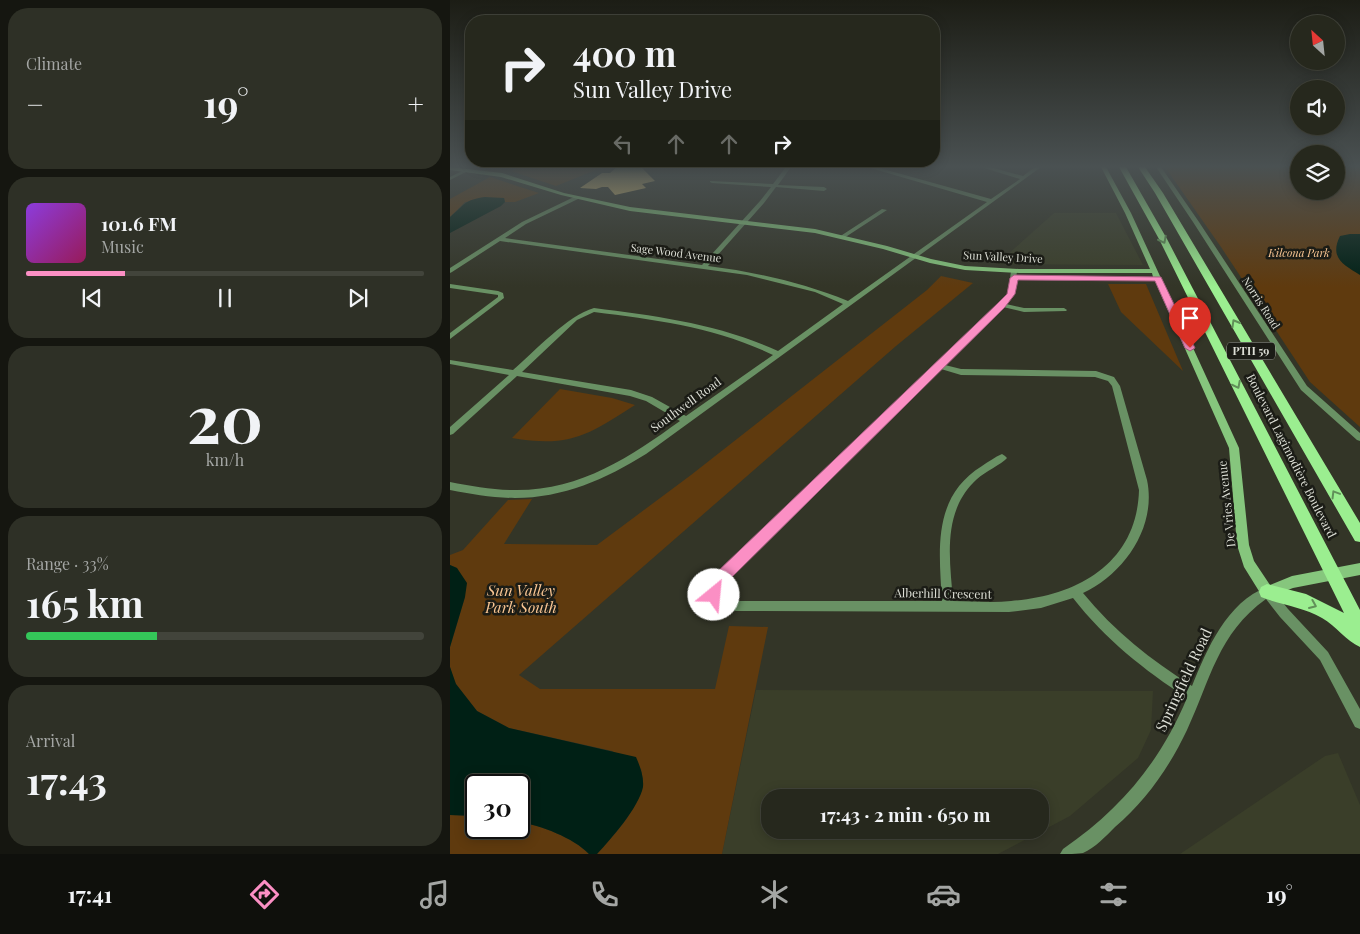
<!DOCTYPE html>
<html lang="en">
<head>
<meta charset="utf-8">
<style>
  body { margin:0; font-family:"Playfair Display",serif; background:#2e3026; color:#f1f3f6; height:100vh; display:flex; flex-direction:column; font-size:19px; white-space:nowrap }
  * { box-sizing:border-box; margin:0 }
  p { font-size:16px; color:#a4a6a4 }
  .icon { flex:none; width:28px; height:28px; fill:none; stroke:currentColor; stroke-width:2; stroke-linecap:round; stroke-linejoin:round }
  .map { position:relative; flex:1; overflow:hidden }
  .sheet { display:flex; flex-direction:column; gap:8px; padding:8px; background:#151610; width:450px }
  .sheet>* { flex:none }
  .banner { position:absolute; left:15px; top:15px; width:475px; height:152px; border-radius:20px; box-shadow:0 2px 12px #0003,0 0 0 1px #42443b; background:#26281d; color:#f1f3f6; overflow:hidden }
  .needle { width:32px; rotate:333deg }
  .fabs { position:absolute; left:840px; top:15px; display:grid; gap:10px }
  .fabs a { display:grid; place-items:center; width:55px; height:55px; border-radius:50%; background:#26281d; box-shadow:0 2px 12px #0003,0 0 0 1px #42443b; font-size:25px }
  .speed { position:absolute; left:15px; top:774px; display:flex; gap:10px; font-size:25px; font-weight:700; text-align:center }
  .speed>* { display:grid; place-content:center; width:65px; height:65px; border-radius:50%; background:#26281d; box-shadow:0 2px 12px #0003,0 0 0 1px #42443b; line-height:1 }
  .speed .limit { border:2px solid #111; border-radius:8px; background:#fff; color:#111 }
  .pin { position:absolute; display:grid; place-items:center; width:42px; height:42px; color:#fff; margin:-51px -21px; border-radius:50% 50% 50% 0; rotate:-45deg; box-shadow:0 0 5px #0007 }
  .pin .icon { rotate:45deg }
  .me { position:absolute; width:55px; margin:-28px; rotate:28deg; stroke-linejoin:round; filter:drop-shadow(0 0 4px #0008) }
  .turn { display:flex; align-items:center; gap:18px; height:105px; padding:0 25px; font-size:22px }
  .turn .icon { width:65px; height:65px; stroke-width:2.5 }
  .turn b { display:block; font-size:35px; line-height:42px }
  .lanes { display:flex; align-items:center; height:48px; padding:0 25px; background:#0003; justify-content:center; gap:25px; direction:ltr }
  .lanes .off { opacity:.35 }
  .big { font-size:38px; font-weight:700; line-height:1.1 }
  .sheet .card { flex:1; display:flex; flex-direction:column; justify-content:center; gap:8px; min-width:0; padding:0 18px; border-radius:20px; background:#2e3026 }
  .sheet .dial { align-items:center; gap:0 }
  .dial b { font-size:65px; line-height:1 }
  .song { display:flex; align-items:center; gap:15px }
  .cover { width:60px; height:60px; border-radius:8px; background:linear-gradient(135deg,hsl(270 70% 55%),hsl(330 70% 35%)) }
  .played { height:5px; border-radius:2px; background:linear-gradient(90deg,#fb8fc4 25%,#42443b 25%) }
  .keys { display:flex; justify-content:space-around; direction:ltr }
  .heat { display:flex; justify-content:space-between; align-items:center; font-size:28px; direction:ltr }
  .charge { height:8px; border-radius:4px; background:linear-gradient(90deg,#34c759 33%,#42443b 0) }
  .trip { position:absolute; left:311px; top:789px; width:288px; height:50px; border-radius:20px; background:#26281d; box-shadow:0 2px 12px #0003,0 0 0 1px #42443b; font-weight:700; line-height:50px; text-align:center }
  .menu { display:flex; height:80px; justify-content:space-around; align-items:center; background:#0f100c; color:#a4a6a4 }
  .menu .icon { width:35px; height:35px }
  .menu .selected { color:#fb8fc4 }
  .menu b { font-size:22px; color:#f1f3f6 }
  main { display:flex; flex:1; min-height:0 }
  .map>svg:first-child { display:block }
</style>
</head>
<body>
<main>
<section class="sheet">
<div class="card"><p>Climate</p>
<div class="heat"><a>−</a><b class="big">19°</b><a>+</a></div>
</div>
<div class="card">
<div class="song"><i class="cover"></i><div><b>101.6 FM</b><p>Music</p></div></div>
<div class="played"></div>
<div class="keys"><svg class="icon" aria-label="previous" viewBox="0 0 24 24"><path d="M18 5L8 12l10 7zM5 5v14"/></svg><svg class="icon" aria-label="pause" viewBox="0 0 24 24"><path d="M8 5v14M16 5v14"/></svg><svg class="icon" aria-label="next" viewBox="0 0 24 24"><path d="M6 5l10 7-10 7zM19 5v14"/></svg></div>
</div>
<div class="card dial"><b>20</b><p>km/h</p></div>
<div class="card"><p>Range · 33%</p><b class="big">165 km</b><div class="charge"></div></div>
<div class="card"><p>Arrival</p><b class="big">17:43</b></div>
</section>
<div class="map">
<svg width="910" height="854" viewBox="0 0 910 854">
  <rect width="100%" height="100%" fill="#333527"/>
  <path fill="#3a3e29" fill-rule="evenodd" d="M604 213H666L693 265 547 264Z
    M306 690 556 691H703L701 730 688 758 620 816 548 854H272ZM320 798H590V830H320Z
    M888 753 910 805V854H730L875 756Z"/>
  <path fill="#5f3a0e" d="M69 167H153L106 186 61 171Z
    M715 167H849V191H886V167H910V427L860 382 771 247Z
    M40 177 89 193 65 202H55L54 198 15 202 0 217V199Z
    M491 276 523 283 446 346 69 675 90 689H265L279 626 318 627 272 854H147C164 835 184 814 192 789 194 783 192 775 191 769L162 751 59 728 27 711 5 683 0 667V647L15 597 7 568 0 565V555L13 550 58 500 82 499 54 544 147 545 241 475 477 290Z
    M658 284H696L733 371 671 312Z
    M110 389 162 398 185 405C138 435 120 448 62 438Z
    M0 815 26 816V828H69V822C90 825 124 838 139 854H0Z"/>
  <path fill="#002015" d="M35 197 54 198 55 202 51 206 0 233V217C15 205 13 200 35 197Z
    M900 234H910V275C894 265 879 258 890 236Z
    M0 565 7 568 17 583 15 597 0 647Z
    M0 667 6 684 27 711 59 728 186 757C190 766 194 777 193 787 189 807 161 839 147 854H139C124 838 90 825 69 822V785H26V816L0 815Z"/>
  <path fill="#f4d479" d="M167 167H191L205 181 192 184 196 188 165 195 158 187H152L146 189 130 188 152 173H160Z"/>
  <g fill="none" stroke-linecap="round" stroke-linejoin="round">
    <path fill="#699164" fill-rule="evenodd" d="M336 167H341L328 185 374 187 377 189 374 191 326 187 314 203 258 266C306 272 353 283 398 301L537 202 417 167H426L541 199 570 179 531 167H540L573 176 585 167H591L196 454C156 479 113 498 65 498 43 498 22 494 0 490V482C21 486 43 490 64 490 130 491 180 457 230 421L196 401 180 396 67 376 3 434 0 435V427L59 375 0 364V360L63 370C84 352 118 315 144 308 207 316 269 324 328 351L393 304 365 292 297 275 50 241 2 272 0 273V268L72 222 126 196 129 198 128 199 76 224 55 238 252 265 310 201 321 187 262 183 260 182V181L323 184ZM144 312C207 320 265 327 323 355L236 416 202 397 181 390 72 372 127 320Z
      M706 167H711L749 222 857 386 910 433V441L907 440 851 390 743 222Z
      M16 169 20 170 0 180V177Z
      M432 209 437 210 394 238 389 237Z
      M564 269 567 271 564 294 556 304 574 308H614L617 310 616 311 574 312 553 307 495 365 511 369 646 371 664 377 670 386 697 480C707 527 674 574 633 593 664 631 701 660 742 686 757 649 777 602 817 587L821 588 838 609 878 652 910 709V729L905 727 870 660 830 617 816 599C768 633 760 681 737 730 720 766 696 801 665 827 656 836 645 848 633 853 627 854 617 854 610 854L613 849C671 809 710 762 737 698 694 670 655 639 623 598L591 608 559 612 286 611C273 609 262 607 258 593L261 585 268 573 550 304 558 294 561 271ZM491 369 511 375 645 377 658 381 662 386 689 490C687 563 628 596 561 601 542 603 523 601 503 601 500 561 492 515 523 483 532 473 545 468 555 460L557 458 555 456 552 454C545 457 538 462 532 466 482 497 489 550 492 601H286L275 598 270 593 271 587 276 581Z
      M0 284 48 291 53 293 54 298 0 339V333L48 297V295L0 288Z"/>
    <path fill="#86c67d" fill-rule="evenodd" d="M0 167 52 173 114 193 180 207 365 229 437 246 481 259 515 266 569 269H700L675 213 651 167H656L681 213 789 448 799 545 804 561 820 585 842 576 910 563V575L843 588 817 598 812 596 794 567 787 545 779 448 705 281 584 280 580 278 584 276 703 277 702 273H569L515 270 480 263 433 249 365 233 180 211 111 195 51 177 0 170Z"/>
    <path fill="#9bee90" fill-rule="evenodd" d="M669 167H676L717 239 910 610V647C896 641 886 626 872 618 853 607 831 605 811 597L809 592 811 587 817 584 856 594 894 613 709 239Z
      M688 167H695L713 193 910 523V542L905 541 705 193Z"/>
  </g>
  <defs><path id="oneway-chevron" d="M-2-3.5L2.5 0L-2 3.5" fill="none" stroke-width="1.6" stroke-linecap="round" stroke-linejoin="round" transform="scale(1.25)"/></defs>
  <g stroke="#619059">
    <use href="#oneway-chevron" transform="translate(713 240) rotate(63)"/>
    <use href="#oneway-chevron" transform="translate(785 323) rotate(-120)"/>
    <use href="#oneway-chevron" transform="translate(787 385) rotate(63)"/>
    <use href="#oneway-chevron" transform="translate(885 494) rotate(-121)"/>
    <use href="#oneway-chevron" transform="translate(863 605) rotate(23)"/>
  </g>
  <linearGradient id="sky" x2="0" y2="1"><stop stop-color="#1c1d15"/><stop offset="0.58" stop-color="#4a5152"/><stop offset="1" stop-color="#4a5152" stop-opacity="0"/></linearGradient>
  <rect width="910" height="287" fill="url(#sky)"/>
  <path fill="#fb8fc4" stroke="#a35d7f" d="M564 275 711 277 745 348 740 351 735 348 705 281 568 280 565 294 555 307 277 582 271 591 269 600 264 602 259 600 256 589 267 572 548 303 557 294 560 278Z"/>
  <g text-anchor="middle" stroke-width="5" stroke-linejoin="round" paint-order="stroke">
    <g font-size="11" fill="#dddfd6" stroke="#1b1c16">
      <text transform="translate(226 253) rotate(7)" y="4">Sage Wood Avenue</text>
      <text transform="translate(553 257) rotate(3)" y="4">Sun Valley Drive</text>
      <text transform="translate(811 303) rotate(57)" y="4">Norris Road</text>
    </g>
    <g font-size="11" font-style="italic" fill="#fac693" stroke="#1b1c16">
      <text x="849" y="257">Kilcona Park</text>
    </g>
    <rect fill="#1b1c16" stroke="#a3a49c" stroke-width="1" x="777" y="342.5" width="48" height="17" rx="4"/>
    <g font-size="11" font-weight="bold" fill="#dddfd6">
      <text x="801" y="355">PTH 59</text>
    </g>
    <g font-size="12" fill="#dddfd6" stroke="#1b1c16">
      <text transform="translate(236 405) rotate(-36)" y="4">Southwell Road</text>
      <text transform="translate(841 456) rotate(63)" y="4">Boulevard Lagimodière Boulevard</text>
      <text transform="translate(777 504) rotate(-96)" y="4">De Vries Avenue</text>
      <text transform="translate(493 594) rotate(1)" y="4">Alberhill Crescent</text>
    </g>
    <g font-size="15" font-style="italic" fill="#fac693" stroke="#1b1c16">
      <text x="71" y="596">Sun Valley<tspan x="71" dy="17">Park South</tspan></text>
    </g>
    <g font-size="15" fill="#dddfd6" stroke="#1b1c16">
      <text transform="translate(734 680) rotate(-65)" y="5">Springfield Road</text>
    </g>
  </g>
</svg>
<div class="fabs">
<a><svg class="needle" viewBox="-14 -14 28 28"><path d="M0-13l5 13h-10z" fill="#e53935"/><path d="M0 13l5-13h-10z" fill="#a4a6a4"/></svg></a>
<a><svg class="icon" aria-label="sound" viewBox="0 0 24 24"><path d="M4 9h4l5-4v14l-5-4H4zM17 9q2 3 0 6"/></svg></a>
<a><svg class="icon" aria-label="layers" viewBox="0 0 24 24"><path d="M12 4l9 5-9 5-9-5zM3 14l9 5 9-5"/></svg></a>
</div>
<div class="speed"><div class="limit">30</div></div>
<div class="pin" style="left:740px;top:348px;background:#d93025"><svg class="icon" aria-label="arrive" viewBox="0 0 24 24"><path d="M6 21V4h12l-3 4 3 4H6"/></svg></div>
<svg class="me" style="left:264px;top:595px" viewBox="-20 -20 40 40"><circle r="19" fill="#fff"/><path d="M0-13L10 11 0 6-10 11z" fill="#fb8fc4"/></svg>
<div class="trip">17:43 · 2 min · 650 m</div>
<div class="banner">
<div class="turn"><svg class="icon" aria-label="right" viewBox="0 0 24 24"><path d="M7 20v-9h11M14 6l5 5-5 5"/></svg><div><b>400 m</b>Sun Valley Drive</div></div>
<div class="lanes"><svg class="icon off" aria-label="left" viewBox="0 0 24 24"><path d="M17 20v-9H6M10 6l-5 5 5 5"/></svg><svg class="icon off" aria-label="ahead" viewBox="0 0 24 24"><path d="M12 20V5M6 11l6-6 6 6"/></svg><svg class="icon off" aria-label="ahead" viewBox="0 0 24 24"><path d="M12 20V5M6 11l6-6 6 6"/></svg><svg class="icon" aria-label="right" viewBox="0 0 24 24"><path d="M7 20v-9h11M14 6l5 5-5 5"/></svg></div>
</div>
</div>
</main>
<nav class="menu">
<b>17:41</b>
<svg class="icon selected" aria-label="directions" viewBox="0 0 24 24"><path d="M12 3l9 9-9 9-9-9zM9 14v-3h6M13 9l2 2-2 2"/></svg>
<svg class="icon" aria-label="music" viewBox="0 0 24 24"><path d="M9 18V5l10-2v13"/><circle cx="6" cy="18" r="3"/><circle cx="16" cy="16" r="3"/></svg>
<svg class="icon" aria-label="phone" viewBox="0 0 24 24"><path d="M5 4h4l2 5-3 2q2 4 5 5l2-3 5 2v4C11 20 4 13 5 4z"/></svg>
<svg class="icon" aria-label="climate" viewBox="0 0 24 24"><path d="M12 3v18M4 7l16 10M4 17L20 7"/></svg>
<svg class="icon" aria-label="car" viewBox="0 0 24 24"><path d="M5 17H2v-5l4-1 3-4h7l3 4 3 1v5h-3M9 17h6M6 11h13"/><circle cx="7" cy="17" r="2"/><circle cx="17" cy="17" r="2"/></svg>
<svg class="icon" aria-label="filters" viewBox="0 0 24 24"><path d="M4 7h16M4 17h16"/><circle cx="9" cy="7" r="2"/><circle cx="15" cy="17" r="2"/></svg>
<b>19°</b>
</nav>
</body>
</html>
